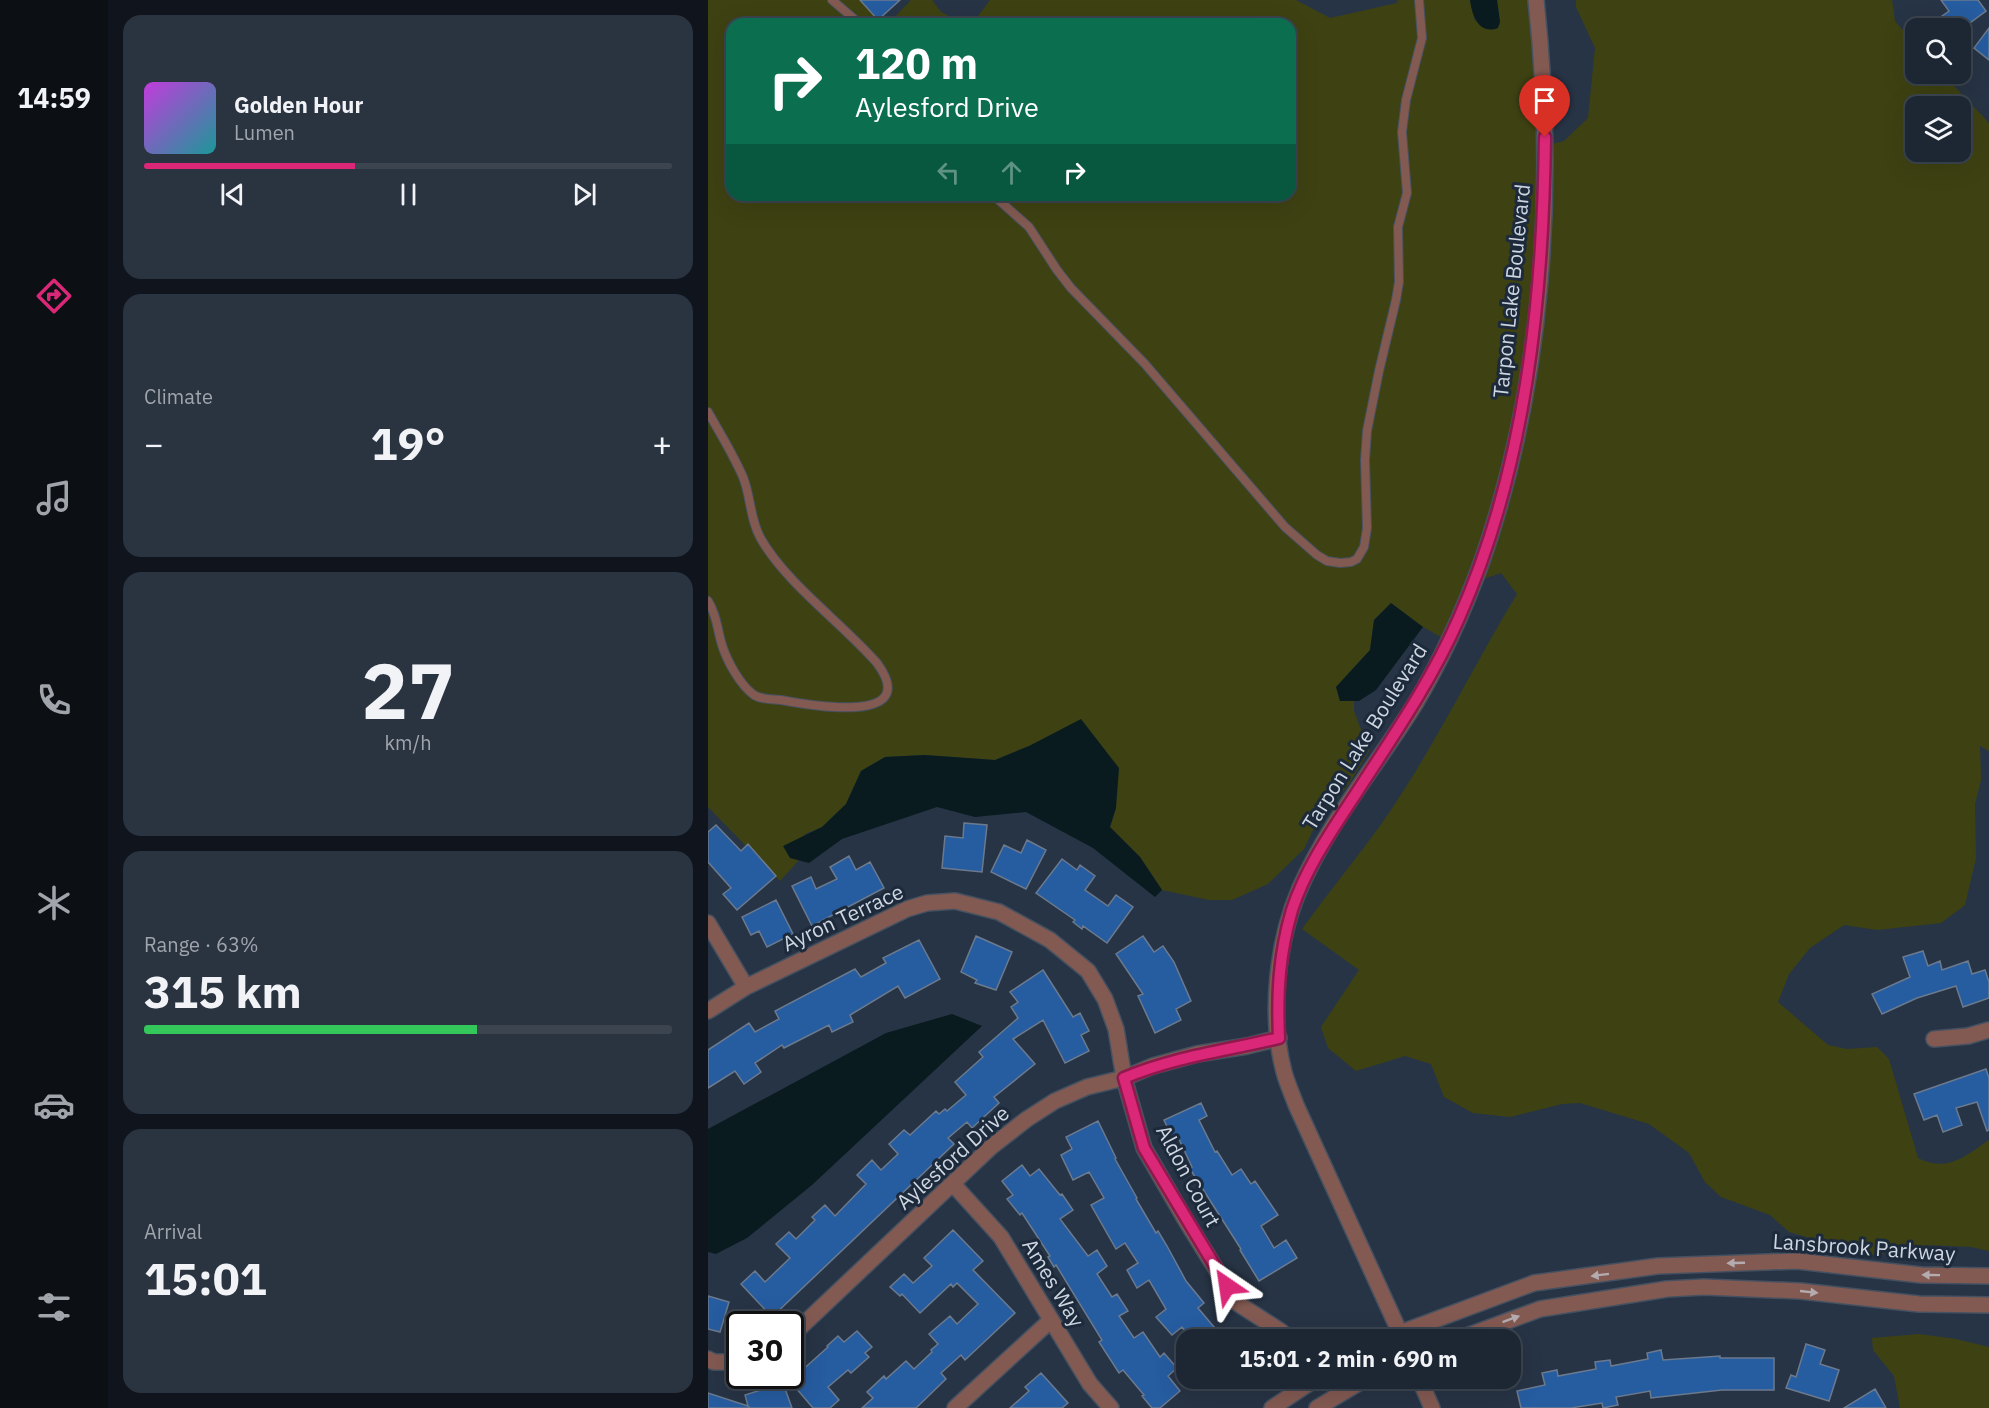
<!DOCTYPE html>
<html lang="en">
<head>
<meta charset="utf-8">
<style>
  body { margin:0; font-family:"IBM Plex Sans",sans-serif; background:#2a3340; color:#f1f3f6; height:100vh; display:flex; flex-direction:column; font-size:22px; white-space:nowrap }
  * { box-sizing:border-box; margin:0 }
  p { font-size:20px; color:#a0a5ac }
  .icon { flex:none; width:33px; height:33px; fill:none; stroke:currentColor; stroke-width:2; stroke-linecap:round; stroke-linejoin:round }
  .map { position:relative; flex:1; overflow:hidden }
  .side { display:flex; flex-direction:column; gap:15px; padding:15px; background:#10151d; width:600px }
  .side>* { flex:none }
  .guide { position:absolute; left:18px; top:18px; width:570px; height:183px; border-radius:18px; box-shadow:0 6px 24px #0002,0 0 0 2px #3b444f; background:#0b6e4f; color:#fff; overflow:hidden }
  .buttons { position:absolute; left:1197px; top:18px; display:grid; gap:12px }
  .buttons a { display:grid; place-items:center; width:66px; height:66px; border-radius:12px; background:#1d2734; box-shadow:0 6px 24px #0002,0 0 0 2px #3b444f; font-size:30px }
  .speed { position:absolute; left:18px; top:1311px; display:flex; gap:12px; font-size:30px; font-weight:700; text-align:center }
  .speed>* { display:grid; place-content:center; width:78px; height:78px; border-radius:50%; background:#1d2734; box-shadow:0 6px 24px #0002,0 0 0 2px #3b444f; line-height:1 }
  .speed .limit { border:3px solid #111; border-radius:9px; background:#fff; color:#111 }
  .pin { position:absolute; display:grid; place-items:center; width:51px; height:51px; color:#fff; margin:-62px -26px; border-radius:50% 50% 50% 0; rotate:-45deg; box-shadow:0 0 6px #0007 }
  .pin .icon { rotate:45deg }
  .me { position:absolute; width:66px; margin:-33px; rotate:328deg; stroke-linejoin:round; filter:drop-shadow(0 0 4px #0008) }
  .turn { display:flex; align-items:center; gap:21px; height:126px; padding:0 30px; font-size:27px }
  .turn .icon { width:78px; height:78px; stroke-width:2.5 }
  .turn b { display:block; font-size:42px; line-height:51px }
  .lanes { display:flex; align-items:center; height:57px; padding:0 30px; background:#0003; justify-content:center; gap:30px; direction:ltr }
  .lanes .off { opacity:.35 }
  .big { font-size:45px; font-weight:700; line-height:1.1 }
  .side .widget { flex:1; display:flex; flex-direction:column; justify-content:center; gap:9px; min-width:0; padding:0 21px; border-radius:18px; background:#2a3340 }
  .side .dial { align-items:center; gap:0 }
  .dial b { font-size:78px; line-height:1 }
  .song { display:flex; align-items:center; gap:18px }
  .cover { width:72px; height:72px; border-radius:9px; background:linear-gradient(135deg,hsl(290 70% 55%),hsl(180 70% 35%)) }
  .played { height:6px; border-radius:3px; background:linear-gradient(90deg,#db2777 40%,#3b444f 40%) }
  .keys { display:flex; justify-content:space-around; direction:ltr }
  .heat { display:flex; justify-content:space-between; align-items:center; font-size:33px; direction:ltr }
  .charge { height:9px; border-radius:4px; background:linear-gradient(90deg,#34c759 63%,#3b444f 0) }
  .trip { position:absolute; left:468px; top:1329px; width:345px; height:60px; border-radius:18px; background:#1d2734; box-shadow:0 6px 24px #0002,0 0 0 2px #3b444f; font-weight:700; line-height:60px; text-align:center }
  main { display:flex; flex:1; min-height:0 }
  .tab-bar { display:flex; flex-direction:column; width:108px; justify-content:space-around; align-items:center; background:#0c1015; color:#a0a5ac }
  .tab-bar .icon { width:42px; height:42px }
  .tab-bar .on { color:#db2777 }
  .tab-bar b { font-size:27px; color:#f1f3f6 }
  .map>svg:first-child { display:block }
</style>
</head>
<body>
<main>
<nav class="tab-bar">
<b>14:59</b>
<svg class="icon on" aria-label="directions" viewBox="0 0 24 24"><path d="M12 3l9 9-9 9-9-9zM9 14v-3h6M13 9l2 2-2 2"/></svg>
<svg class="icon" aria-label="music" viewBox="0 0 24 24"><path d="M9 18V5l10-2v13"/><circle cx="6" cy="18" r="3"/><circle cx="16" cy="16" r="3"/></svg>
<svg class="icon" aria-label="phone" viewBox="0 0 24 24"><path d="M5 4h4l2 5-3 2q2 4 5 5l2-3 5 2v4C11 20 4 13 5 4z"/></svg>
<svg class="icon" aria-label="climate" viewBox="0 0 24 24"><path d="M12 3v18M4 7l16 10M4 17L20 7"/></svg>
<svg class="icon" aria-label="car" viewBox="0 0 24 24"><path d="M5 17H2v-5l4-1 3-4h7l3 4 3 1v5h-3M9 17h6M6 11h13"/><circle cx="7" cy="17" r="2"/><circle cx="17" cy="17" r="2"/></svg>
<svg class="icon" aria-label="filters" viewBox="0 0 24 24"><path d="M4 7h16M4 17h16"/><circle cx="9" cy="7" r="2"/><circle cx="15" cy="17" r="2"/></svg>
</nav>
<section class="side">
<div class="widget">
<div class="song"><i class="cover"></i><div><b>Golden Hour</b><p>Lumen</p></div></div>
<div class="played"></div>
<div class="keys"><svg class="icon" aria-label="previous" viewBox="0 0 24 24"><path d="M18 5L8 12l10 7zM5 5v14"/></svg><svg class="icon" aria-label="pause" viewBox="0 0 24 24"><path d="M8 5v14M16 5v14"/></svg><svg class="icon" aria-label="next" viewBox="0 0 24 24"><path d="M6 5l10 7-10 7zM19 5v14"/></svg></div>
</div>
<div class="widget"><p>Climate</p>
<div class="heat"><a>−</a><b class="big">19°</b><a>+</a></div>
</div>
<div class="widget dial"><b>27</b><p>km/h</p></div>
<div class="widget"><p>Range · 63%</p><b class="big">315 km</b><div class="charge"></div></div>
<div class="widget"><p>Arrival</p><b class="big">15:01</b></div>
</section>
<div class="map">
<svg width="1281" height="1408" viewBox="0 0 1281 1408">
  <rect width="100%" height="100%" fill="#273445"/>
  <path fill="#3e4212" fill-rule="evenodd" d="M0 0H156L175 24H24V195H582V24H264L282 0H588L622 18 689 3 690 0H762L767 21 792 22 789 0H821C843 205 824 450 733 637L715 627 683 603 666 620 662 650 628 687 632 701H646V711L661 751 641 784 607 826 596 849 560 884 524 900H501L454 890 432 857 402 827 408 808 321 746 287 760 217 755 177 757 153 771 138 804 114 827 97 834 82 858 91 860 72 881 0 807Z
    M203 0H224L233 12 258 24H180Z
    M868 0H1184L1187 21 1207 44 1208 74H1235L1281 123V751L1272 746 1273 780 1267 804 1268 858 1257 905 1233 923 1169 930 1136 925 1102 948 1081 974 1070 1002 1120 1045 1139 1049 1169 1047 1181 1059 1210 1158C1240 1173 1257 1156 1281 1140V1251L1263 1247 1219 1245 1164 1256 1081 1232 1062 1215 1013 1197 997 1182 981 1153 941 1124 872 1103 854 1104 802 1117 765 1113 736 1097 723 1064 697 1056 648 1071 620 1048 613 1027 651 970 594 929C620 893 648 859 674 823 725 750 763 670 809 594L793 573 775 579 797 513 844 144 856 141 880 118 887 48 868 7ZM1208 106H1252V152H1208Z
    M1211 1334 1248 1339 1281 1347V1408H1192L1186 1376 1165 1350 1164 1338Z"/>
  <path fill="#091b1f" d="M762 0H789L792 22 790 28C771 35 764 16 762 0Z
    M683 603 715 627 668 690 651 701H632L628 687 662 650 666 620Z
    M373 719 411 768 408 808 402 827 432 857 454 890 447 897 385 848 318 812 267 817 229 807 134 839 101 863 82 858 75 846 114 827 138 804 153 771 177 757 217 755 287 760 321 746Z
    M244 1014 274 1026 104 1185 39 1238 8 1254 0 1252V1129L178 1033Z"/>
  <path fill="#265ca0" stroke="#6b7a8e" stroke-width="1.5" d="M152 0H192L170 20Z
    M1233 0H1270L1278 11 1255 28H1237L1230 19 1241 11Z
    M1281 28V60L1266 48Z
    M256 823 279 825 274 872 234 868 237 836 255 838Z
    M8 825 33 851 40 844 68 876 29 910 15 894 23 888 0 862V832Z
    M319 840 338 850 318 889 283 872 296 845 313 853Z
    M141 856 148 870 162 862 176 888 104 926 84 886 103 877 108 889 129 879 122 867Z
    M354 859 369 870 372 865 387 876 377 890 400 906 408 895 425 907 399 943 375 926 374 929 365 922 367 920 328 893Z
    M68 900 85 934 59 947 51 931 43 935 34 917Z
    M268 936 304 952 288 990 267 983 269 980 253 972Z
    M435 936 446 952 455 946 466 962 483 1001 468 1009 473 1020 447 1033 430 996 435 994 408 954Z
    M211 940 232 979 197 998 190 986 142 1015 145 1022 124 1032 121 1025 76 1048 74 1045 47 1063 53 1072 36 1084 27 1071 0 1088V1050L41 1023 47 1032 71 1019 67 1011 147 969 153 977 178 963 175 958Z
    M1215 951 1220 966 1232 961 1234 970 1260 961 1264 974 1277 970 1281 982V998L1255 1007 1248 986 1209 998 1174 1014 1164 994 1202 977 1195 957Z
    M335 970 365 1017 372 1013 381 1031 373 1035 381 1051 357 1063 335 1020 305 1039 327 1064 286 1097 291 1103 264 1128 259 1122 240 1138 246 1144 64 1317 33 1284 47 1271 57 1282 82 1258 68 1244 81 1232 88 1239 107 1220 104 1217 117 1205 127 1216 158 1184 149 1175 164 1160 173 1170 190 1154 181 1144 196 1130 202 1135 228 1111 231 1114 237 1109 239 1111 258 1095 247 1082 275 1057 271 1052 310 1018 303 1007 310 1002 302 992Z
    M1278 1069 1281 1078V1130L1279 1131 1269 1102 1248 1108 1254 1125 1235 1132 1229 1115 1216 1120 1206 1094Z
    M493 1103 499 1116 491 1120 507 1152 509 1151 524 1175 533 1169 543 1184 547 1181 570 1215 553 1226 566 1248 578 1240 589 1258 551 1281 532 1250 533 1249 482 1169 484 1167 469 1135 464 1137 456 1120Z
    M390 1121 408 1158 407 1159 429 1198 428 1199 448 1233 450 1231 459 1246 478 1281 496 1303 490 1308 517 1340H484L474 1327 464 1335 448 1317 458 1309 441 1280 429 1288 419 1270 430 1263 417 1243 408 1249 383 1205 396 1198 381 1172 365 1180 353 1155 364 1149 358 1137Z
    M314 1165 322 1176 331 1169 352 1195 354 1194 365 1210 352 1219 380 1256 389 1250 399 1266 389 1274 404 1297 409 1294 420 1311 411 1316 426 1338 435 1332 452 1357 456 1353 469 1368 460 1376 472 1391 452 1408H444L434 1396 436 1395 415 1370 411 1373 391 1342 394 1340 348 1265 346 1267 340 1257 342 1256 314 1213 312 1215 299 1199 305 1195 294 1181Z
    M245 1230 275 1261 265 1270 307 1313 257 1360 253 1355 233 1373 238 1379 208 1408H154L165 1398 159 1392 176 1376 178 1379 198 1361 206 1369 224 1352 223 1350 230 1344 221 1334 242 1316 249 1324 270 1304 249 1283 245 1287 243 1284 212 1313 194 1294 192 1296 182 1287 196 1274 205 1283 224 1266 216 1258Z
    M0 1296 21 1302 12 1332 0 1329Z
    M149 1331 164 1347 157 1353 161 1357 143 1373 140 1370 120 1387 131 1400 122 1408H105L82 1381 120 1347 119 1346 130 1336 136 1342Z
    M1098 1344 1117 1350 1112 1364 1131 1370 1121 1401 1078 1388 1083 1375 1088 1377Z
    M953 1350 955 1360 1012 1356V1358H1066V1390H1014L943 1398 942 1391 908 1397 910 1405 895 1408 894 1403 863 1408H813L809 1391 837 1385 834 1373 849 1370 850 1376 888 1369 887 1362 902 1360 903 1366 940 1359 939 1353Z
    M333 1373 360 1403 354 1408H302L321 1391 317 1387Z
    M75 1383 84 1408H41V1406L40 1408H0V1393L40 1406 37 1395Z
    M1167 1389 1178 1408H1136Z"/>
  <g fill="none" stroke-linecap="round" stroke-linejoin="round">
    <defs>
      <path id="service" d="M124 0 152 24
        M285 195 321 227 349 270 363 288 437 364 577 527 609 555 619 561 632 563 643 562 649 559 656 547 659 528 657 460 659 431 671 371 688 300 691 282 690 227 699 193 694 132 698 100 714 38 711 0
        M0 412C12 433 25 454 35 477 43 497 42 520 53 539 79 584 134 623 169 663 215 726 100 705 73 700 64 699 54 700 46 695 32 685 19 661 14 645 9 629 9 615 0 601"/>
      <path id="minor" d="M0 923 38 987
        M0 1011 38 987 199 909 219 903 247 901 291 912 342 940 380 971 397 999 408 1029 416 1078 436 1148 477 1219 529 1303 574 1332
        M1226 1039 1260 1036 1281 1030
        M245 1184 293 1237 382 1384 403 1408
        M82 1337 283 1147 319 1119 347 1101 379 1087 416 1078 445 1066 489 1054 539 1046 571 1038
        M0 1359 6 1362H32
        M711 1378 724 1408
        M247 1408 343 1320"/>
      <path id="tertiary" d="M692 1333 588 1105C584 1094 579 1083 576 1072 561 1015 569 941 592 888 621 822 669 765 707 704 734 659 756 610 774 561 836 383 848 186 828 0
        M680 1340 692 1333 826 1283 950 1266 1089 1261 1213 1275 1281 1276
        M748 1340 832 1309 959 1289 996 1287 1092 1291 1211 1304 1281 1305
        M564 1408 609 1378
        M609 1408 659 1378"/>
    </defs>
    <use href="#service" stroke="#455161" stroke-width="10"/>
    <use href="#minor" stroke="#455161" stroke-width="18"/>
    <use href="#tertiary" stroke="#455161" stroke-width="18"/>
    <use href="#service" stroke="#835a52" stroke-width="8"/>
    <use href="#minor" stroke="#835a52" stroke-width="15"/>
    <use href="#tertiary" stroke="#835a52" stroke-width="15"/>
  </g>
  <defs><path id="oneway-solid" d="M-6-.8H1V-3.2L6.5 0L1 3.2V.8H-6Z" transform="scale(1.5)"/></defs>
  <g fill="#b4abaf">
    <use href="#oneway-solid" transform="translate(1028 1263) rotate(178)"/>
    <use href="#oneway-solid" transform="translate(892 1275) rotate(173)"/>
    <use href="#oneway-solid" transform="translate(1223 1275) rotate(-179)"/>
    <use href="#oneway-solid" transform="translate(1101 1292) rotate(6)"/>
    <use href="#oneway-solid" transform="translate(803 1319) rotate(-20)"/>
  </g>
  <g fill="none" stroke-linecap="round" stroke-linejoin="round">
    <defs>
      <path id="route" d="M519 1286 436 1148 416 1078C469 1056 517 1051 571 1038 569 993 571 954 584 910 598 867 625 829 649 792 686 735 724 680 751 618 818 467 835 300 837 137"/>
    </defs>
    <use href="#route" stroke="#8e194d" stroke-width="15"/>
    <use href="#route" stroke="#db2777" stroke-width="10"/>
  </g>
  <g text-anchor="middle" stroke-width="6" stroke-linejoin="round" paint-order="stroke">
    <g font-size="21" fill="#ced6e1" stroke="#1d2a3b">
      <text transform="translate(804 291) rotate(-84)" y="7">Tarpon Lake Boulevard</text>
      <text transform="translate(657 737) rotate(-58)" y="7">Tarpon Lake Boulevard</text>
      <text transform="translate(135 918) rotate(-25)" y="7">Ayron Terrace</text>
      <text transform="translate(245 1158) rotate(-42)" y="7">Aylesford Drive</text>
      <text transform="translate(480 1176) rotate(62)" y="7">Aldon Court</text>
      <text transform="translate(1156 1248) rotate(4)" y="7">Lansbrook Parkway</text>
      <text transform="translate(345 1283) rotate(59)" y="7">Ames Way</text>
    </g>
  </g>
</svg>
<div class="buttons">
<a><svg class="icon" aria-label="search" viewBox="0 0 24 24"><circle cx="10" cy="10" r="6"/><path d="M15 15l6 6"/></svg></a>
<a><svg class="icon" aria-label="layers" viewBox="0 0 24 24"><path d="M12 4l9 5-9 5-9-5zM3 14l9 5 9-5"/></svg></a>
</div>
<div class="speed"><div class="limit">30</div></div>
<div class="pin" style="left:837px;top:137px;background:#d93025"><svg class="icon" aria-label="arrive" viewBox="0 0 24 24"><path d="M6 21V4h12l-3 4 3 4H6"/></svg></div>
<svg class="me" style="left:519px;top:1286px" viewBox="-20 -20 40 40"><path d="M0-17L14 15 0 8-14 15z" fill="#db2777" stroke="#fff" stroke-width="4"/></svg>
<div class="trip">15:01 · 2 min · 690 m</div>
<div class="guide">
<div class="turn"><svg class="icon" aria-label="right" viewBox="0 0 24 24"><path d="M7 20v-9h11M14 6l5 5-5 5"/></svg><div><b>120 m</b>Aylesford Drive</div></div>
<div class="lanes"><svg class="icon off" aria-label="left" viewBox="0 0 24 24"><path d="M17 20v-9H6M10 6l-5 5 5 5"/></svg><svg class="icon off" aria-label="ahead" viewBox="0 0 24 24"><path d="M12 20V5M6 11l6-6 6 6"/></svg><svg class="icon" aria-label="right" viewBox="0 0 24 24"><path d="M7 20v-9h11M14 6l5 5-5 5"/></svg></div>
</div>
</div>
</main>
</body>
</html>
